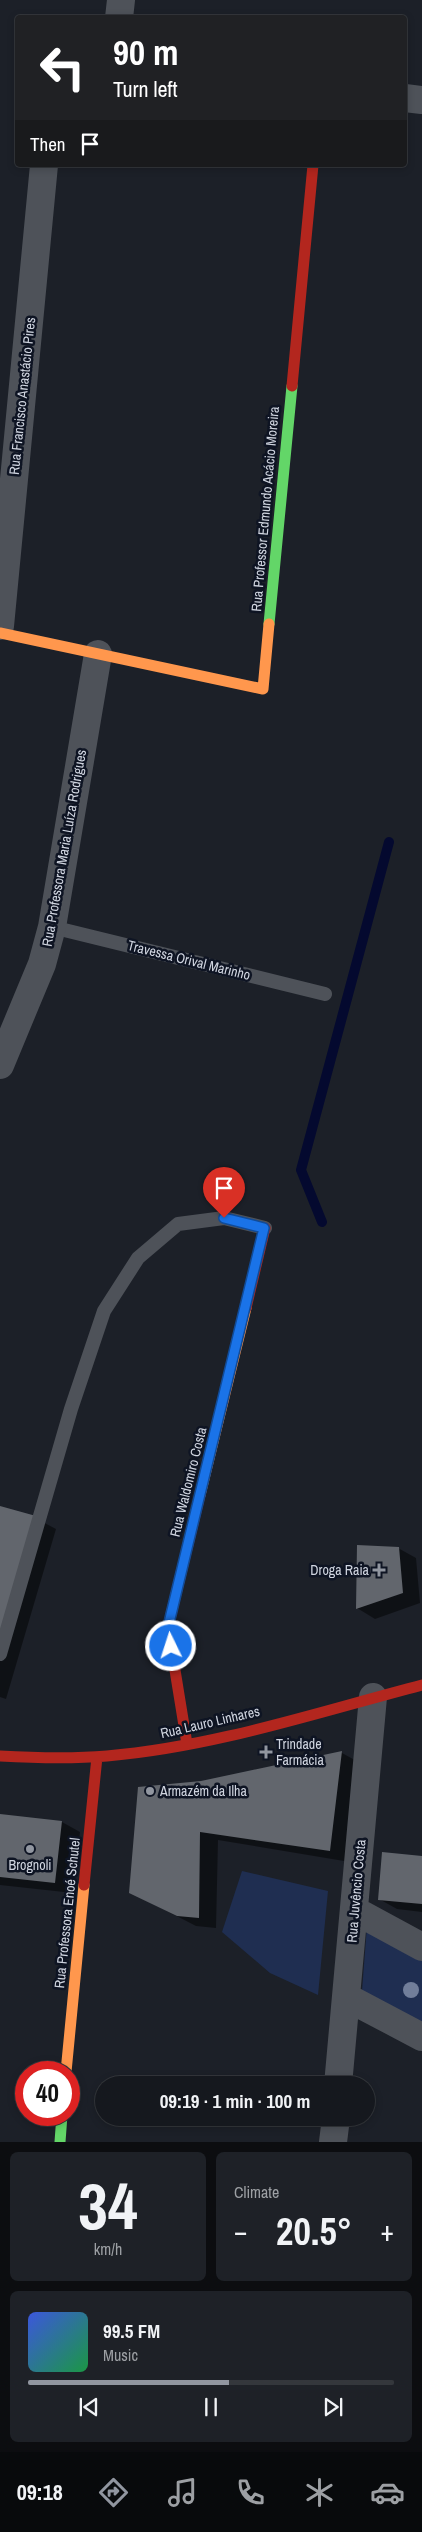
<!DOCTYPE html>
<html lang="en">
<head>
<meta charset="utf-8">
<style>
  body { margin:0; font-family:"Archivo Narrow",sans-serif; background:#1e2127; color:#f1f3f6; height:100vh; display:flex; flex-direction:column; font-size:19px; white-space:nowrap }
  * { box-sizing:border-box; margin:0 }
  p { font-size:16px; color:#9da0a4 }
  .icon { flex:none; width:28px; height:28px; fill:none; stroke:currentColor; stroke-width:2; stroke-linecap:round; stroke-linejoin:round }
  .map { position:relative; height:2142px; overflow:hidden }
  .sheet { display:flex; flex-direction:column; gap:10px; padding:10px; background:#0c0d10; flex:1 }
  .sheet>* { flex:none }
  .top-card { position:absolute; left:15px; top:15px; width:392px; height:152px; border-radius:5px; box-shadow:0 2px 8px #0003,0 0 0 1px #34373c; background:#202124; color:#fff; overflow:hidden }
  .speed { position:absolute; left:15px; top:2061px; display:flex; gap:10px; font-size:25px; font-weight:700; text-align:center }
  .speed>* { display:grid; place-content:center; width:65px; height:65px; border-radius:50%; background:#15181e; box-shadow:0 2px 8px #0003,0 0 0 1px #34373c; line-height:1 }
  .speed .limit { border:8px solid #d22; background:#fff; color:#111 }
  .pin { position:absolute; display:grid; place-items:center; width:42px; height:42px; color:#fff; margin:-51px -21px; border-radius:50% 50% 50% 0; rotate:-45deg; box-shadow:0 0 5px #0007 }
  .pin .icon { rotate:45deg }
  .me { position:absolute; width:55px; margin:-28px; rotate:356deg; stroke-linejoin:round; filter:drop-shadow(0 0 4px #0008) }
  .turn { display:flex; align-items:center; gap:18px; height:105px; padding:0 15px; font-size:22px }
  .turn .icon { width:65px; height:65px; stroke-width:2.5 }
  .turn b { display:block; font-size:35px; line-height:42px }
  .then { display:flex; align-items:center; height:48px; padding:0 15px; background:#0003; gap:10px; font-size:19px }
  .big { font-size:38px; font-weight:800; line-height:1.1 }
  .sheet .tile { flex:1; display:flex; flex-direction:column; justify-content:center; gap:8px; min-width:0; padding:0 18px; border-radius:8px; background:#1e2127 }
  .sheet .dial { align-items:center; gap:0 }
  .dial b { font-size:65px; line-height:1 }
  .song { display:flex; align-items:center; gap:15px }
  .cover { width:60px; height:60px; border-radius:8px; background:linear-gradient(135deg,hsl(230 70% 55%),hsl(140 70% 35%)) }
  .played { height:5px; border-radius:2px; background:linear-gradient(90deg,#9196a0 55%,#34373c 55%) }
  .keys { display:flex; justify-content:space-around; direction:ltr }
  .heat { display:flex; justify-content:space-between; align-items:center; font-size:28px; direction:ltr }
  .sheet .tiles { flex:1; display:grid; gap:10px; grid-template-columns:1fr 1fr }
  .tile:last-child { grid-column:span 2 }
  .trip { position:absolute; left:95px; top:2076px; width:280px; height:50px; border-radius:25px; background:#15181e; box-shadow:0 2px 8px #0003,0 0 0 1px #34373c; font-weight:800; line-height:50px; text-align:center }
  .tabs { display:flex; height:80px; justify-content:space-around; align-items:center; background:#080a0c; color:#9da0a4 }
  .tabs .icon { width:35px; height:35px }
  .tabs .on { color:#9196a0 }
  .tabs b { font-size:22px; color:#f1f3f6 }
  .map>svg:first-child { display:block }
</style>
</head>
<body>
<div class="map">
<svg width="422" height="2142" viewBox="0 0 422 2142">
  <rect width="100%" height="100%" fill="#1c2028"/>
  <path fill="#1f2e51" d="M242 1871 328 1891 318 1995 270 1973 222 1932Z
    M367 1926 422 1957V2024L362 1991Z"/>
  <path fill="#0007" d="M0 1507 35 1518 56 1529 6 1699 0 1697Z
    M398 1548 416 1558 420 1603 375 1619 357 1608Z
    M342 1753 362 1764 350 1862 218 1840 216 1928 196 1926 130 1892 201 1782Z
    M0 1816 62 1822 80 1832 73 1893 0 1885Z
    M422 1858V1912L397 1909 379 1899Z"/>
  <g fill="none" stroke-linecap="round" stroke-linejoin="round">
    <path stroke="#04092f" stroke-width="10" d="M322 1222 301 1170 389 842"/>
  </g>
  <path fill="#62666d" d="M0 1506 36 1516 0 1638Z
    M357 1545 399 1547 403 1593 356 1609Z
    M342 1751 330 1851 200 1832 199 1918 177 1916 129 1893 138 1787 201 1781Z
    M0 1814 62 1821 55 1883 0 1877Z
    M382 1852 422 1856V1904L378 1900Z"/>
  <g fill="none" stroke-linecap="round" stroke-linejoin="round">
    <path stroke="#4e5259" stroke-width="14" d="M52 927 325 994
      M0 1654 71 1409 104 1311 138 1258 178 1224 224 1218 265 1228"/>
    <path stroke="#4e5259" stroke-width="28" d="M119 18 121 0
      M405 98 422 100
      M0 626 44 165
      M0 1065 42 964 52 927 98 654
      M354 1910 422 1947
      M346 1997 422 2037
      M338 2085 373 1697
      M333 2142 336 2118"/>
    <path stroke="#63d668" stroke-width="11" d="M269 624 292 386
      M60 2142 62 2115"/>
    <path stroke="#ff974d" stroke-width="11" d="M0 633 263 689 269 624
      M200 1495 246 1308
      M66 2072 84 1885"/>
    <path stroke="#b3261e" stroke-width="11" d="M292 386 313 165
      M246 1308 265 1228
      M187 1744 168 1627 200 1495
      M0 1756C36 1758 71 1759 107 1756 214 1747 318 1712 422 1685
      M84 1885 97 1757"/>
  </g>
  <circle fill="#717e9a" cx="411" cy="1990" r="8"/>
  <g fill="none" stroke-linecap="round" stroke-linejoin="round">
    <defs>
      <path id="route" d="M171 1646 168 1627 264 1228 224 1218"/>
    </defs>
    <use href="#route" stroke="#114b97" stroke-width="12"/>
    <use href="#route" stroke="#1a73e8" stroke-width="9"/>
  </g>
  <g fill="#9196a0" stroke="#0e1423" stroke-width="2">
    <path d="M376.5 1562.5h5v5h5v5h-5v5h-5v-5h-5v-5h5z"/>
    <path d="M263.5 1744.5h5v5h5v5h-5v5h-5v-5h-5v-5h5z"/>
    <circle cx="150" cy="1791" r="5"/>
    <circle cx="30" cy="1849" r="5"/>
  </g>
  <g text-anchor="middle" stroke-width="5" stroke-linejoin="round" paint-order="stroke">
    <g font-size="14" fill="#d0d5e0" stroke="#0e1423">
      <text transform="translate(22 396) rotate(-84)" y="5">Rua Francisco Anastácio Pires</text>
      <text transform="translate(265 509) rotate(-85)" y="5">Rua Professor Edmundo Acácio Moreira</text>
      <text transform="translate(64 848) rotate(-80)" y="5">Rua Professora Maria Luíza Rodrigues</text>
      <text transform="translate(189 960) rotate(14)" y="5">Travessa Orival Marinho</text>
      <text transform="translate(188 1482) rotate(-76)" y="5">Rua Waldomiro Costa</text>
      <text transform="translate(210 1722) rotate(-13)" y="5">Rua Lauro Linhares</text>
      <text transform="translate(356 1891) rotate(-85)" y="5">Rua Juvêncio Costa</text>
      <text transform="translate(67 1913) rotate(-84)" y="5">Rua Professora Enoé Schutel</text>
    </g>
    <g font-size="14" fill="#d0d5e0" stroke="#0e1423" text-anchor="start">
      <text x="369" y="1575" text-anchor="end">Droga Raia</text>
      <text x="276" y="1749">Trindade<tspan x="276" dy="16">Farmácia</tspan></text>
      <text x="160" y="1796">Armazém da Ilha</text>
      <text x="30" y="1870" text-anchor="middle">Brognoli</text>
    </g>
  </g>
</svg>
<div class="speed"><div class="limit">40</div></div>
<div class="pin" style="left:224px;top:1218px;background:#d93025"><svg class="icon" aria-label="arrive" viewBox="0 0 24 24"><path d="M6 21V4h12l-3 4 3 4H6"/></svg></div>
<svg class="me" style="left:171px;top:1646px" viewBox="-20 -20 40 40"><circle r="17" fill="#1a73e8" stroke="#fff" stroke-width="3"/><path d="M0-11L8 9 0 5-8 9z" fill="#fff"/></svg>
<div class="trip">09:19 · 1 min · 100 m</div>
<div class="top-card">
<div class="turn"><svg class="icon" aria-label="left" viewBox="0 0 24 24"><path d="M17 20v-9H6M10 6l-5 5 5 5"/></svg><div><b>90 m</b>Turn left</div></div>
<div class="then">Then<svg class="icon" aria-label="arrive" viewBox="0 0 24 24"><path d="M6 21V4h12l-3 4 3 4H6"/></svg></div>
</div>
</div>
<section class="sheet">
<div class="tiles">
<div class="tile dial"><b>34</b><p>km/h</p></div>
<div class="tile"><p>Climate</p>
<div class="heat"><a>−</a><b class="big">20.5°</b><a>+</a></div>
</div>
<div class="tile">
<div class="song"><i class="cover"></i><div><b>99.5 FM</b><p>Music</p></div></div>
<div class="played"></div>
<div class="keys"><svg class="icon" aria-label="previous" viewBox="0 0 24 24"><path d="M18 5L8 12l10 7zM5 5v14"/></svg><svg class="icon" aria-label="pause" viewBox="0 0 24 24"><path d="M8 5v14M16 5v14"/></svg><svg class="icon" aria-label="next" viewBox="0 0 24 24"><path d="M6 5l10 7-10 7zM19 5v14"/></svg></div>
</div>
</div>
</section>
<nav class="tabs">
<b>09:18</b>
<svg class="icon on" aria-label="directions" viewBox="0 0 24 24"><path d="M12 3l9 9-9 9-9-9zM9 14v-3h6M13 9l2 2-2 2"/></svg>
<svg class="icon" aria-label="music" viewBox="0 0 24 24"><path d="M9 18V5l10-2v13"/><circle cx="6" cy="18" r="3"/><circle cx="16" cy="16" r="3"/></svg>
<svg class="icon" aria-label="phone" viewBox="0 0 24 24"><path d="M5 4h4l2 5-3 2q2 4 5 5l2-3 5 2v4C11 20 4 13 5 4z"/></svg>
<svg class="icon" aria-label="climate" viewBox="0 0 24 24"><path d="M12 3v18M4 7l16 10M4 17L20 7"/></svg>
<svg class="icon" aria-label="car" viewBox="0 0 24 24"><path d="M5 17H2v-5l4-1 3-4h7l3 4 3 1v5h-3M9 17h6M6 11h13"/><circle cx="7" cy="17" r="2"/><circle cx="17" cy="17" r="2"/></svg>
</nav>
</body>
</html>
